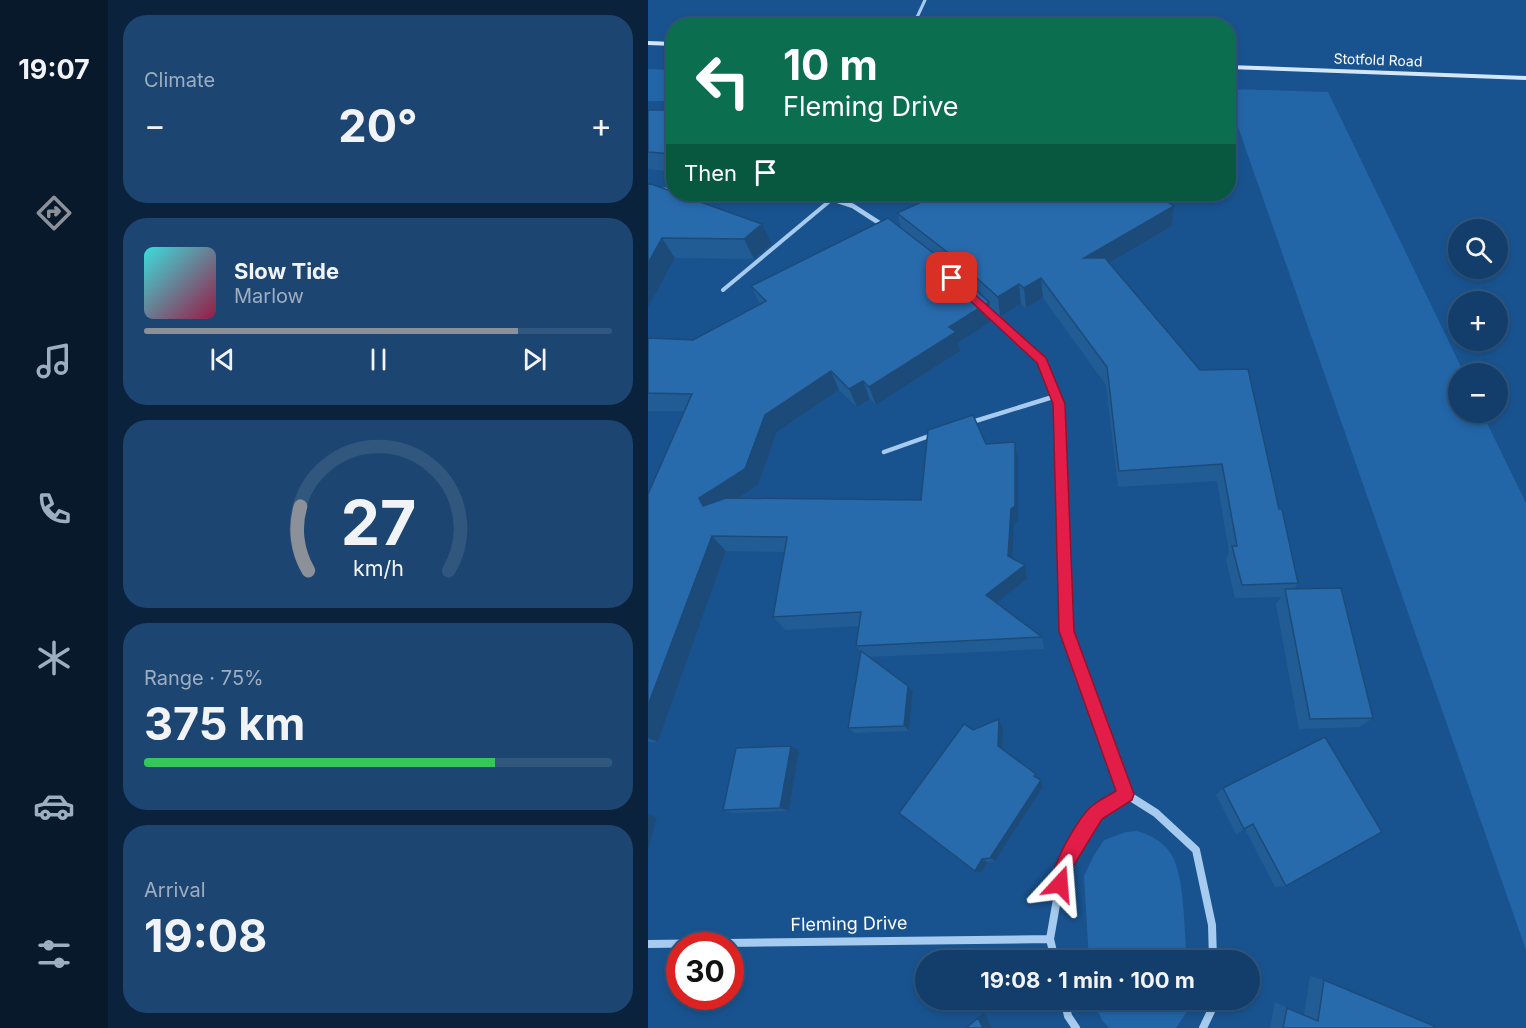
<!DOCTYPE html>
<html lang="en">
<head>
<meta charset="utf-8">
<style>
  body { margin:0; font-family:Inter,sans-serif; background:#1c4571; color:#f1f3f6; height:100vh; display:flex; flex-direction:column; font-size:22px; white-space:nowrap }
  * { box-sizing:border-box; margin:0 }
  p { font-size:20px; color:#9daec1 }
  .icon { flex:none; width:33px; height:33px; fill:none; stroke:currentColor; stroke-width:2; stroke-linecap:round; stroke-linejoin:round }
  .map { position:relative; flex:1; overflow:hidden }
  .sheet { display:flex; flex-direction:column; gap:15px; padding:15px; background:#0a223b; width:540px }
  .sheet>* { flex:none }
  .guide { position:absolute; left:18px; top:18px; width:570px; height:183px; border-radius:24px; box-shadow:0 3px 9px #0003,0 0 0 2px #32577e; background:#0b6e4f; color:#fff; overflow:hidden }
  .tools { position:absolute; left:800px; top:219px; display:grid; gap:12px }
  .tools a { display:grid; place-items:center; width:60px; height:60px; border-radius:50%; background:#133e6b; box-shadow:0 3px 9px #0003,0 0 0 2px #32577e; font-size:30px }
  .speed { position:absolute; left:18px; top:932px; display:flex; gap:12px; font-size:30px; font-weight:700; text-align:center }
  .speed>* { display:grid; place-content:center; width:78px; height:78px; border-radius:50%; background:#133e6b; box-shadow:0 3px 9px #0003,0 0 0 2px #32577e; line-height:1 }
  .speed .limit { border:9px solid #d22; background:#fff; color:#111 }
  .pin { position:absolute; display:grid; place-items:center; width:51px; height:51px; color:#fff; margin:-26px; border-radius:12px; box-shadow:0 3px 9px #0006 }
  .me { position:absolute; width:66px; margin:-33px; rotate:19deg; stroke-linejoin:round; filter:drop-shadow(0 0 4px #0008) }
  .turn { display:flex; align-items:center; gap:21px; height:126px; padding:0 18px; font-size:27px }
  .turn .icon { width:78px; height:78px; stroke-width:2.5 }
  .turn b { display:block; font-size:42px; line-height:51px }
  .then { display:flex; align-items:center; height:57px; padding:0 18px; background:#0003; gap:12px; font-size:22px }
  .big { font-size:45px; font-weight:700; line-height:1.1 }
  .sheet .widget { flex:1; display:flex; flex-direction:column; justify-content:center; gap:9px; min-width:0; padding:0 21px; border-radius:24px; background:#1c4571 }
  .sheet .dial { align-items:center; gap:0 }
  .dial svg { height:156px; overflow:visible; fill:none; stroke:#32577e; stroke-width:7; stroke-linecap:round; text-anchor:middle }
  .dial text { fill:#f1f3f6; stroke:none }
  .song { display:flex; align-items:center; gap:18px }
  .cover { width:72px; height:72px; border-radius:9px; background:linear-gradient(135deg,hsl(180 70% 55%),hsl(340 70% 35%)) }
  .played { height:6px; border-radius:3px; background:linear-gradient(90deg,#8c9099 80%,#32577e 80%) }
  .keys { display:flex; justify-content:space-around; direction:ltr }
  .heat { display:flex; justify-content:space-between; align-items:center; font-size:33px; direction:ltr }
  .charge { height:9px; border-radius:4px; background:linear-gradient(90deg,#34c759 75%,#32577e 0) }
  .trip { position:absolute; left:267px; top:950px; width:345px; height:60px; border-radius:30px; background:#133e6b; box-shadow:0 3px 9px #0003,0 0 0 2px #32577e; font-weight:700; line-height:60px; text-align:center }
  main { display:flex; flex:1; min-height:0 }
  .menu { display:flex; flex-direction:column; width:108px; justify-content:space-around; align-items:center; background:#08192b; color:#9daec1 }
  .menu .icon { width:42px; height:42px }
  .menu .selected { color:#8c9099 }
  .menu b { font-size:27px; color:#f1f3f6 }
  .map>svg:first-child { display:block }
</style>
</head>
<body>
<main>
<nav class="menu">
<b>19:07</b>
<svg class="icon selected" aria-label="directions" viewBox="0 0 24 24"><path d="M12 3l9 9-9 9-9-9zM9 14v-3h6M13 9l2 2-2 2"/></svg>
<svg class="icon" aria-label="music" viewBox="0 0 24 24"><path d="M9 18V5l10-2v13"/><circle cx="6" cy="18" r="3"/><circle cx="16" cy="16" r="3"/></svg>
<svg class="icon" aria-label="phone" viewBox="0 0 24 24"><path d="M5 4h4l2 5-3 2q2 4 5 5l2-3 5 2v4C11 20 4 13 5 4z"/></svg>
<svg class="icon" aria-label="climate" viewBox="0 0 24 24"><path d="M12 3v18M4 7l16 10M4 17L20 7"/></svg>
<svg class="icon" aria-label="car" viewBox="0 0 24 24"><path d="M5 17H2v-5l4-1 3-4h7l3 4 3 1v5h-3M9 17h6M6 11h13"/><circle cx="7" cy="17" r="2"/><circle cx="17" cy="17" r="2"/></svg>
<svg class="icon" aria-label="filters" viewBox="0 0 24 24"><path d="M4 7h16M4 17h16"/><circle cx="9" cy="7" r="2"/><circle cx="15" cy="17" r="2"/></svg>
</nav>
<section class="sheet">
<div class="widget"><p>Climate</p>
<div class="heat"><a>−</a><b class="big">20°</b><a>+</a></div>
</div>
<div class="widget">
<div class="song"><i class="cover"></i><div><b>Slow Tide</b><p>Marlow</p></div></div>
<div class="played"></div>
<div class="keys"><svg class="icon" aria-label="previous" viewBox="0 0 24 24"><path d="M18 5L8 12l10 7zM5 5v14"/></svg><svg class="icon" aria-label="pause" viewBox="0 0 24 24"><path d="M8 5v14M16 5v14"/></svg><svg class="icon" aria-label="next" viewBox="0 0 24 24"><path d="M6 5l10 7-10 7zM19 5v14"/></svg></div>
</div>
<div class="widget dial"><svg viewBox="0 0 100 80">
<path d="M14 69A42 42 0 1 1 86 69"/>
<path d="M14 69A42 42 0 0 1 10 36" stroke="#8c9099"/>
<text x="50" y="56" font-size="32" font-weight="700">27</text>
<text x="50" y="72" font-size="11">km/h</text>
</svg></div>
<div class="widget"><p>Range · 75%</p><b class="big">375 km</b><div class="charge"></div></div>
<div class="widget"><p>Arrival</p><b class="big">19:08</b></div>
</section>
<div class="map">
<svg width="878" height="1028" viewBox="0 0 878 1028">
  <rect width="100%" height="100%" fill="#19538f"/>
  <path fill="#2266a8" d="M0 69 25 70V101H0Z
    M581 89 680 92 816 373 810 374V412L834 413 878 503V950L588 121 581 120Z
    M489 831C502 835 516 842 523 854 537 875 536 933 539 960H441L436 876 445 857 456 840 478 832Z
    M444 999H540L538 1013 528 1028H461L454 1020Z"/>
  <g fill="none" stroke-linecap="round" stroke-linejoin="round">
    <path stroke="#a6cbef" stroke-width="3" d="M265 26 277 0"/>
    <path stroke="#a6cbef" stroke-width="4" d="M75 290 184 199"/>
    <path stroke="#a6cbef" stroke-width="4.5" d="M324 422 408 396
      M236 452 284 435"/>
    <path stroke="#a6cbef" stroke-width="4.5" d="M0 190H26
      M133 194 184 199 205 206 236 226
      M337 308 394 361 405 388"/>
    <path stroke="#a6cbef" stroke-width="6" d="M404 387 411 404 419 631 433 669"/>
    <path stroke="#a6cbef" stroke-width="8" d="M432 667 478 794
      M0 944 402 939
      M407 960 402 939 415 865 448 813 478 794 508 813 548 850 564 925 565 960
      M416 999 420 1016 428 1028
      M555 1028 565 1007V999"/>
    <path fill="#d4e7fa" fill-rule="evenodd" d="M0 41 26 42V46L0 45Z
      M580 65 878 76V80L580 69Z"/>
  </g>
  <path fill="#225c95" d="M0 110H26V172L0 169Z
    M0 183 124 244 106 259 27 258 0 308Z
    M526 206 524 226 462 263 631 509 650 583 646 589 725 718 711 727 651 729 628 604 633 597 587 598 578 560 581 552 569 481 470 487 458 385 395 298 378 308 373 304 352 316 342 307 344 321 310 343 312 351 228 405 222 399 209 407 191 390 129 432 110 485 90 498 273 500 338 444 370 460V521L366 524 364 558 379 579 348 603 394 637 396 649 220 657 260 686 265 691 261 731 206 733 200 728 213 652 208 646 211 626 138 630 125 617 136 552 78 551 10 742H0V494L36 411H0V338L45 340 112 304 103 286 253 228 249 213Z
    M355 729 354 750 388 774 390 779 393 780 395 787 347 861 340 862 333 873 327 871 325 730Z
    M151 750 141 811 85 813 75 810Z
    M575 788 734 832 638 886 627 887 597 829 588 834 568 795Z
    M662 976 676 980 786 1028H622L627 1002 656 1015Z"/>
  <path fill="#1c4b79" d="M526 206 524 226 436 278V258Z
    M114 224 124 244 106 259 96 239Z
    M14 238 27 258 0 308V263Z
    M393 278 395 298 378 308 376 288Z
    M371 284 373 304 352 316 350 297Z
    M341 302 344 321 310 343 312 351 228 405 221 387 301 327Z
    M183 371 191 390 129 432 110 485 66 514 55 506 51 498 117 415Z
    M215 381 222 399 209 407 201 389Z
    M367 442 370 460V521L366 524 364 570 360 556Z
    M64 536 78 551 10 742 0 738V705Z
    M377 565 379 579 342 608 338 595Z
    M260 686 265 691 261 731 256 726Z
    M351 719 355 729 354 755 350 746Z
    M143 746 151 750 141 811 132 808Z
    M393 780 395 787 347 861 342 858Z
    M0 815 9 817 0 850Z
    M334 859 340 862 333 873 327 871Z
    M336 1012 344 1028H335L330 1018Z"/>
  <path fill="#286bad" stroke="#1c4b79" stroke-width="1.5" d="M0 110H26V154L0 152Z
    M0 183 26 192V194H30L114 224 96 239 14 238 0 263Z
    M291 194H507L526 206 436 258H457L552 370 600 369 631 509H634L650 583 594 585 584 546H589L574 464 471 471 459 367 393 278 376 288 371 284 350 297 303 255 249 213Z
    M240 218 297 262 341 302 301 327 308 332 221 387 215 381 201 389 183 371 117 415 97 469 51 498 55 506 78 498 273 500 280 430 325 415 338 444 367 442V506L363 509 360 556 377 565 338 595 394 637 208 646 213 612 125 617 139 537 64 536 0 705V494L44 394 0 393V338L45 340 118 301 103 286Z
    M693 588 725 718 662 719 637 589Z
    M213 651 260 686 256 726 200 728Z
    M351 719 350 746 388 774 386 776 393 780 342 858 334 859 327 871 251 813 316 724 325 730Z
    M677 737 734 832 638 886 605 824 596 829 575 788Z
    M143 746 132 808 75 810 88 748Z
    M676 980 786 1026V1028H635L639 1008 670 1021Z
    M330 1018 335 1028H318Z"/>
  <path fill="#e11d48" stroke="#92132f" stroke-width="1.5" d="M304 274 398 358 417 404 426 631 486 794 484 800 454 819 424 868 418 890 412 893 405 890C398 872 430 817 444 806 451 800 460 796 468 791L411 631 405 404 389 363 300 280V275Z"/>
  <g text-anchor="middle" stroke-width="6" stroke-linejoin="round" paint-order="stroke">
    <g font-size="14" fill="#fff" stroke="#19538f">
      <text transform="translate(730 60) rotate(2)" y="5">Stotfold Road</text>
    </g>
    <g font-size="18" fill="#fff" stroke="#19538f">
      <text transform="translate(201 924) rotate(-1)" y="6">Fleming Drive</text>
    </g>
  </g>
</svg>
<div class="tools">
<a><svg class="icon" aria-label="search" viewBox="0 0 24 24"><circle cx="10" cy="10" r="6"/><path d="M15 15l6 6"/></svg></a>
<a>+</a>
<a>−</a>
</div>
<div class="speed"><div class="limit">30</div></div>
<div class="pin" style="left:304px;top:278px;background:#d93025"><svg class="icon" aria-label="arrive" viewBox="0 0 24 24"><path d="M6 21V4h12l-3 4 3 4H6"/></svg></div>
<svg class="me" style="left:412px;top:884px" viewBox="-20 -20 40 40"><path d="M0-17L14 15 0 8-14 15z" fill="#e11d48" stroke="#fff" stroke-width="4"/></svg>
<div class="trip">19:08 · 1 min · 100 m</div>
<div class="guide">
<div class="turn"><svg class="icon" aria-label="left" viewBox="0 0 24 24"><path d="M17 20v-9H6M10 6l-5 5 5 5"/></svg><div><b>10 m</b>Fleming Drive</div></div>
<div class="then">Then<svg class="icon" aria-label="arrive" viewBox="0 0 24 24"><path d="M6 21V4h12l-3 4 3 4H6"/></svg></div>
</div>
</div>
</main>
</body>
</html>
